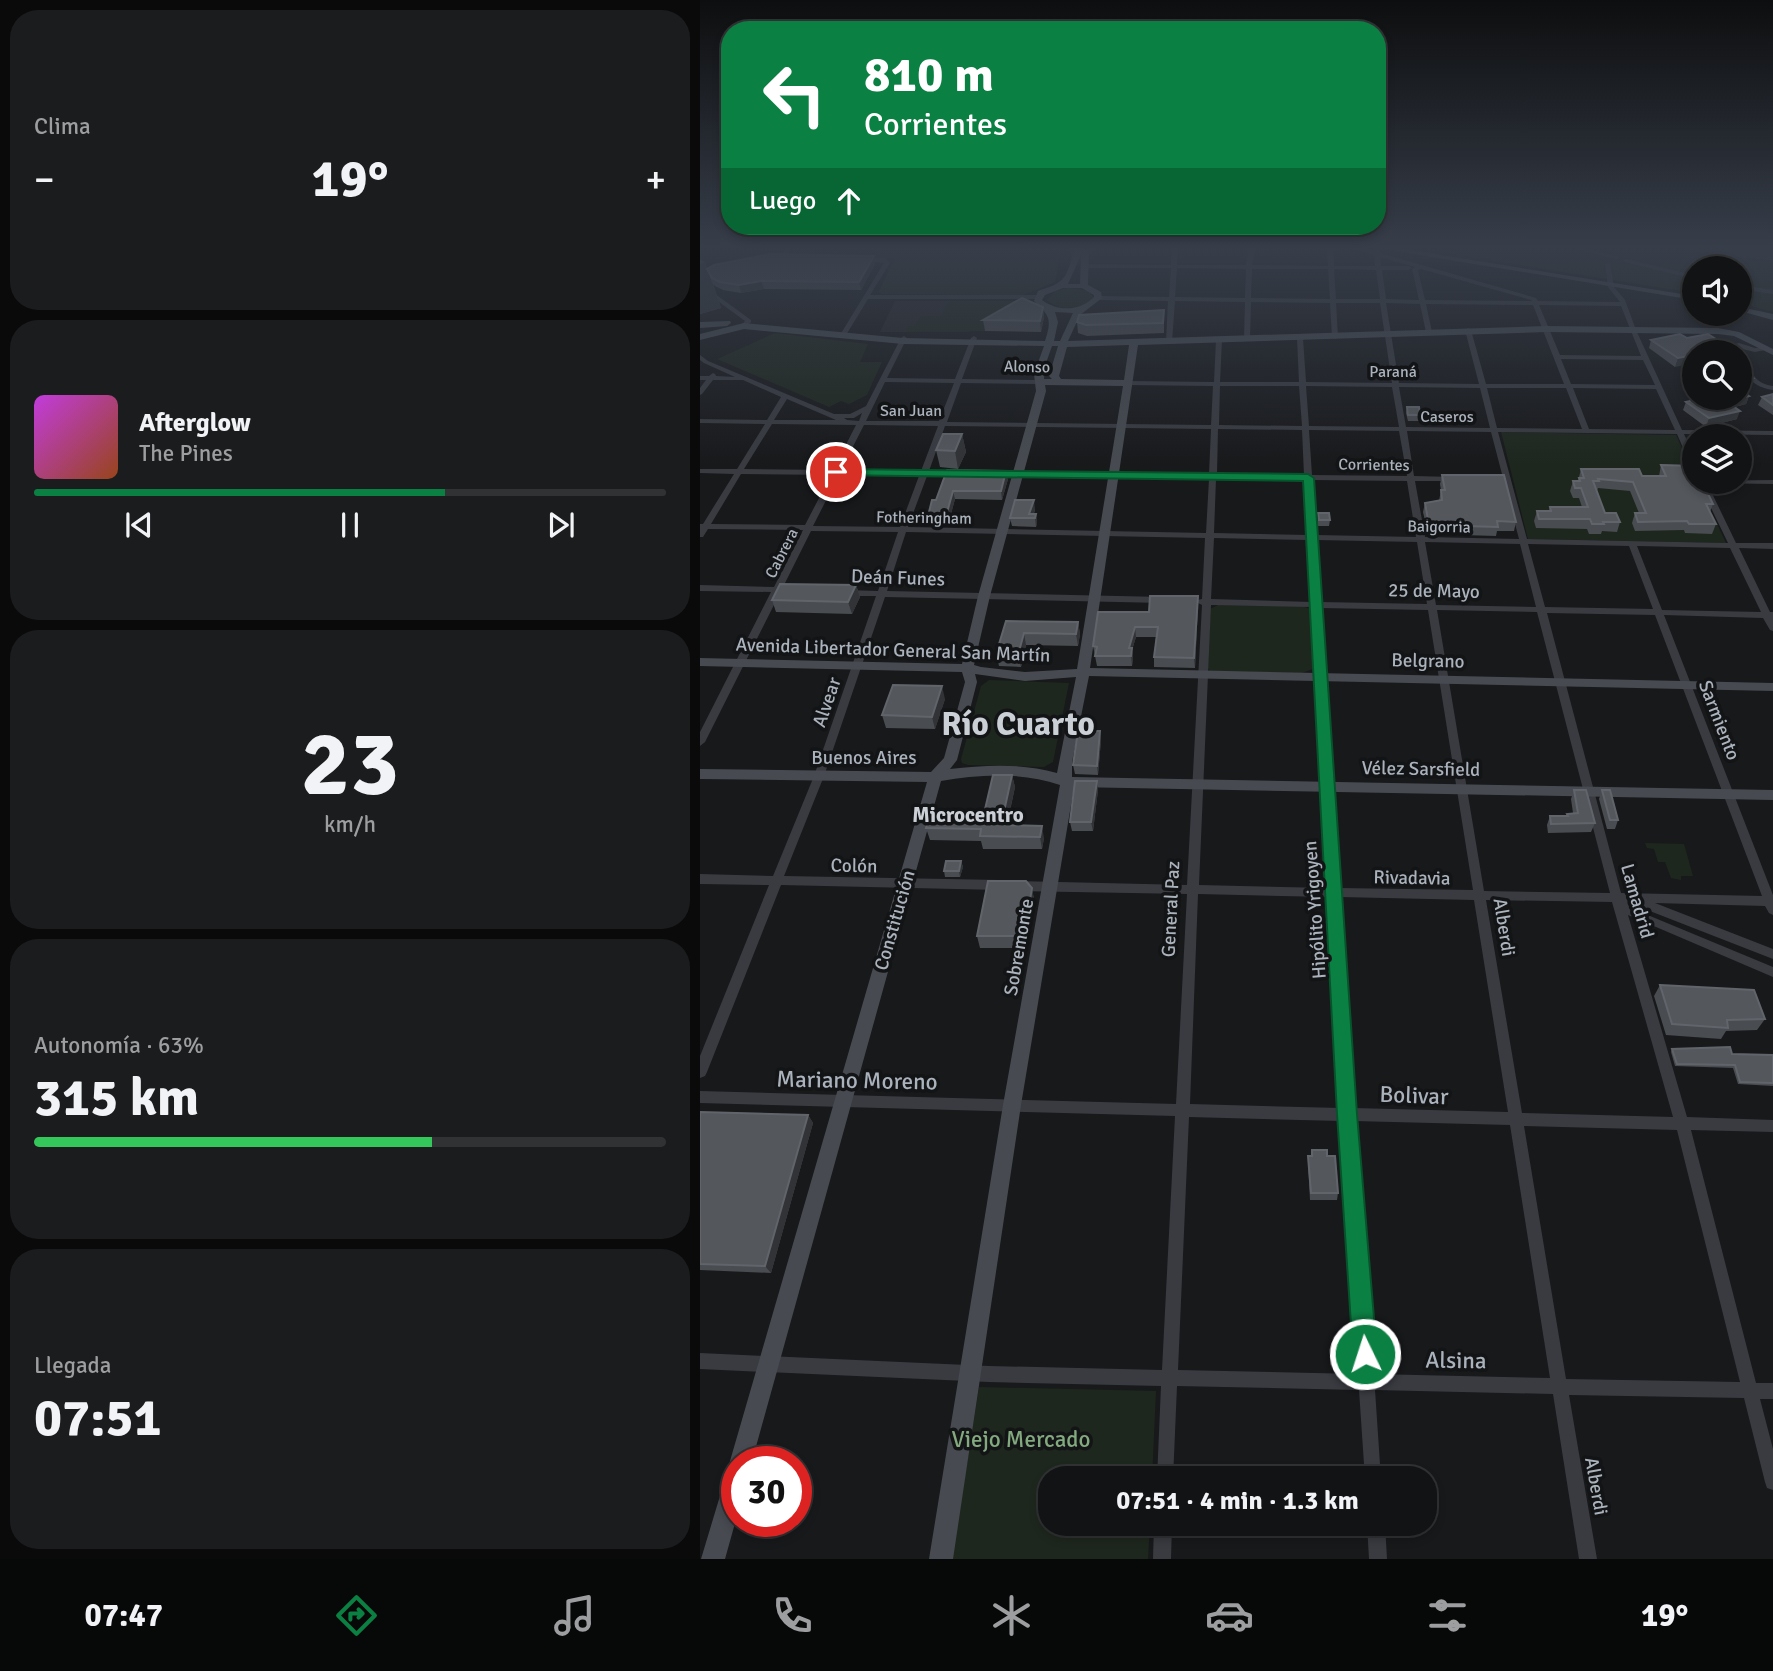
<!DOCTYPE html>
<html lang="es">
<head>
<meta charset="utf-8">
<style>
  body { margin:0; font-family:Signika,sans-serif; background:#1b1c1d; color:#f1f3f6; height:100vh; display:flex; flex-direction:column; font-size:26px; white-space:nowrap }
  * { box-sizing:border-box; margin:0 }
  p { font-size:23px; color:#9c9ea0 }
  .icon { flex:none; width:38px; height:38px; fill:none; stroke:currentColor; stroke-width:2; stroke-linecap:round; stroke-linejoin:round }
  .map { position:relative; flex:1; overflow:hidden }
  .side { display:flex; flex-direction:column; gap:10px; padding:10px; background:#0a0a0b; width:700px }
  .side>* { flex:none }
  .top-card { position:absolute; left:21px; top:21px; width:665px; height:214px; border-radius:28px; box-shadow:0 4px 10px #0003,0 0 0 2px #313234; background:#0b8043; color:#fff; overflow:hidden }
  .tools { position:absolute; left:982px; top:256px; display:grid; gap:14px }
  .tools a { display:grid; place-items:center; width:70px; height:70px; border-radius:50%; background:#121314; box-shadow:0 4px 10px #0003,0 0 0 2px #313234; font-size:35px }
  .speed { position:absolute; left:21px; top:1446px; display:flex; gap:14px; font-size:35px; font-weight:700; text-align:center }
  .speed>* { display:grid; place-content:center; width:91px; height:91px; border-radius:50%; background:#121314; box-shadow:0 4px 10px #0003,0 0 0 2px #313234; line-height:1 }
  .speed .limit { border:10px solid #d22; background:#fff; color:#111 }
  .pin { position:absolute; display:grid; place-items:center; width:60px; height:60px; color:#fff; margin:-30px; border:4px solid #fff; border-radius:50%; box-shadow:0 2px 7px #0007 }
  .me { position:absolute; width:77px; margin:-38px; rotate:356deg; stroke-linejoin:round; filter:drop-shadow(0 0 5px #0008) }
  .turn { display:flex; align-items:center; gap:24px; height:147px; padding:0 28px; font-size:32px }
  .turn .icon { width:91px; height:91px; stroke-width:2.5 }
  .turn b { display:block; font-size:49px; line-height:60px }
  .then { display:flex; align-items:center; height:66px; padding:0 28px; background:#0003; gap:14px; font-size:26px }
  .big { font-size:52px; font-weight:800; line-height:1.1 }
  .side .widget { flex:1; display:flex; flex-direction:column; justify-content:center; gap:10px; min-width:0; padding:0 24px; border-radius:28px; background:#1b1c1d }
  .side .dial { align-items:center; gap:0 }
  .dial b { font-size:91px; line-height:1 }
  .song { display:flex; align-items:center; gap:21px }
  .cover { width:84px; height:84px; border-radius:10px; background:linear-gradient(135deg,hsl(290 70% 55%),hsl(20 70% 35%)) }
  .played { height:7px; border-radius:4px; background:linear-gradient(90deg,#0b8043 65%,#313234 65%) }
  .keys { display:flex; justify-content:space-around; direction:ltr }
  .heat { display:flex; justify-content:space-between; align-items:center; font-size:38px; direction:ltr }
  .charge { height:10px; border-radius:5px; background:linear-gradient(90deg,#34c759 63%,#313234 0) }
  .trip { position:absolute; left:338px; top:1466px; width:399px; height:70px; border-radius:28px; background:#121314; box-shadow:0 4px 10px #0003,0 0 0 2px #313234; font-weight:800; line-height:70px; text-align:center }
  .dock { display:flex; height:112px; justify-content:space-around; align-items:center; background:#070808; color:#9c9ea0 }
  .dock .icon { width:49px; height:49px }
  .dock .active { color:#0b8043 }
  .dock b { font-size:32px; color:#f1f3f6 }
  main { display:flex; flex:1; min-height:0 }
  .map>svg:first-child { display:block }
</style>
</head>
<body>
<main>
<section class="side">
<div class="widget"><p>Clima</p>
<div class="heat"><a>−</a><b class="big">19°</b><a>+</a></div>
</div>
<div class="widget">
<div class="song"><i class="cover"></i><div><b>Afterglow</b><p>The Pines</p></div></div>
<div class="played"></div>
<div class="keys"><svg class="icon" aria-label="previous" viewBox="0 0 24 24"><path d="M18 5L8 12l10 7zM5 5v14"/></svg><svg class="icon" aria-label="pause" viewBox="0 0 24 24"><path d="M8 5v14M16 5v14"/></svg><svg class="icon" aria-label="next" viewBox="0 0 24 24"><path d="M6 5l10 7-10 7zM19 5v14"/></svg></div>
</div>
<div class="widget dial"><b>23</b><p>km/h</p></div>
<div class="widget"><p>Autonomía · 63%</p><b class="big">315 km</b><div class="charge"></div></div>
<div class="widget"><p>Llegada</p><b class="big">07:51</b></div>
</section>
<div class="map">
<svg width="1073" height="1559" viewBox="0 0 1073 1559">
  <rect width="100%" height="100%" fill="#18191b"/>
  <path fill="#242528" d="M195 301H316L269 332H180Z"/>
  <path fill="#1e271e" d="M96 246H362L355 282 323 295 181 294 179 292 195 257H95L91 254Z
    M701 246H964L1073 261V312L1040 303V268H994V293Z
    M368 288 389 291 393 297 391 301C377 308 360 312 347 300L355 291Z
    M249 301H326L294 326 292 331 206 332 208 326H214L222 316H241Z
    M75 333 168 344 160 362H182L167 395 149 404 141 401 129 407 17 359Z
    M801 432 976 435 994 474V481H997L1026 543 828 539Z
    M518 605 602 606 610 609 613 669 602 673 510 671 508 668 510 609Z
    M289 680 369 683 353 762 344 767 268 765 262 763 261 759 281 686Z
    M945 843 984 844 993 876H981V880L971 878 965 862H958L954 849 947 848Z
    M279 1387 456 1391 452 1479H350V1524H450L448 1559H252Z"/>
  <path fill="#2d3b41" d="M964 246H1073V261L974 248Z"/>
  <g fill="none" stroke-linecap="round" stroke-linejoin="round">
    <path fill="#393b41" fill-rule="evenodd" d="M86 246H92L87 255 98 258V260L82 257Z
      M368 246H374L377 260 372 259Z
      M391 246H397L386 259H382L381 258Z
      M472 246H478L477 265H546L550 246H556L552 265 628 266 627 246H633L634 266H675L674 255 645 246H655L674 251 673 248 676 246 679 248 680 253 836 298 838 301 920 302 908 287 905 264 910 263 914 287 925 300 936 330 982 430 1073 431V435L984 434 994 456V466L990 464 977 434 798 432 827 539 1028 543 998 481 1073 480V484L1007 483 1036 543H1073V549L1039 548 1070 612H1073V631L1070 630 1063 618 964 615 1073 895V915L1069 913 1065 906 955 903 1073 949V959L937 906 935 903H929L938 911 1073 967V977L928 915 987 1117 1073 1120V1132L991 1130 1056 1383H1073V1399H1060L1073 1449V1490L1067 1488 1065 1482 1044 1398 869 1395 897 1559H879L853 1394 675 1390 681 1479H665L659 1390 477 1386 473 1479H457L461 1386 289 1382 0 1369V1353L289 1366 462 1370 475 1116 0 1103V1091L476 1104 487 894 316 891 312 889 310 886 312 883 316 881 487 885 502 605 496 602 497 600 502 599 505 538 206 532 187 591 463 597 467 600 463 603 185 597 124 776 84 876 300 880 304 882 306 885 304 888 300 890 81 885 7 1072 5 1076 0 1078V1056L69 885 0 884V874L73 876 114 776 176 596H146L142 593 146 590 178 591 198 532 111 531 83 587 91 588 92 590 88 593H80L5 742 0 746V732L71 592 0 591V585L74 587 103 530 8 529 3 537H0V524H3L34 474 0 473V469H37L65 424 0 423V419L67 420 81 397 43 380H13L2 394 0 395V388L6 380H0V376H9L13 373 15 374 16 376 35 377 4 363 0 360V355L8 361 134 414H150L166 406 201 338 204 336 207 338 187 378 255 379 271 338 274 336 277 338 262 379 340 380 343 382 340 384 261 383 247 422 511 425 513 386 427 385 424 383 427 381 514 382 516 340 519 338 522 340 520 382H599L597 338 600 336 603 338 606 382 692 383 680 303H636L638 337 635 339 632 337 630 303 551 302 550 339 547 341 544 339 545 302 475 301 472 342 469 344 466 342 468 301 398 300 395 298 398 296 469 297 471 268H383L380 266 383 264 471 265ZM680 257 715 267 712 269 719 300 686 299 682 270H709L712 268 709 266H681ZM477 268 546 269 545 298 475 297ZM552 269H628L630 299 551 298ZM634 269 676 270 680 299H636ZM721 269 831 300 832 301 725 300 718 270ZM686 303 720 304 726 332 729 334 732 332 726 304 833 305 864 384H786L771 330 768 328 765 330 779 384 699 383ZM839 305 921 306 941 356 860 355ZM861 359 943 360 955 385 871 384ZM185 382 254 383 239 421H166ZM520 386H599L602 426 519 425ZM606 386 692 387 699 427 609 426ZM699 387 780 388 790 428 706 427ZM787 388H866L882 429 797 428ZM873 388 956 389 975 430 889 429ZM87 399 136 420H74ZM162 413 159 421 147 420 144 418H154ZM72 424 156 425 133 470 44 469ZM164 425 238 426 221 471 141 470ZM245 426 511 429 509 474 294 472 290 474 294 476 509 479 506 533 208 527 227 476H257L261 474 257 472 229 471ZM518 429 602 430 604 475 517 474ZM609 430 699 431 707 476 612 475ZM707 431 791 432 819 539 725 537 715 481H754L758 479 754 477 714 476ZM41 474 131 475 105 525 11 524ZM139 475 219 476 200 527 113 526ZM516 479 605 480 608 535 514 533ZM612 480 707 481 716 537 616 535ZM514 538 608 540 612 602 511 599ZM616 540 717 542 727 604 620 602ZM725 542 820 544 836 607 736 605ZM828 544 929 546 953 609 845 607ZM937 546 1030 548 1061 612 962 610ZM511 605 612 607 628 888 499 885ZM621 608 728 610 773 890 639 888ZM737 610 837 612 910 893 784 891ZM847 613 955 615 1062 896 921 893ZM498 894 628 897 640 1108 490 1104ZM640 897 774 900 808 1112 653 1108ZM786 900 912 902 973 1117 822 1113ZM489 1117 641 1121 658 1374 478 1370ZM654 1121 810 1125 850 1378 673 1374ZM824 1126 977 1130 1040 1382 866 1379Z
      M863 246H875L920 257 917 259Z
      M161 257 185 258 190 263 170 295H338L341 297 338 299H168L146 335 143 337 140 335 184 263 159 260V258Z
      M926 259 994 275V279L924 262V260Z
      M0 283 51 320V322L46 327H42L41 326 45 321 0 288Z
      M1040 285 1073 290V294L1040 289Z
      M1039 343 1055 348 1067 347 1070 349 1055 352 1034 347 1033 348 1036 352H1029L1025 347Z
      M1040 355C1053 367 1050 383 1073 386V390C1055 388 1038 374 1040 355Z
      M454 1524H472L471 1559H453Z
      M667 1524H685L687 1559H669Z"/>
    <path fill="#474b51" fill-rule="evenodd" d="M376 246H384L383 248 389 250 388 285 401 292 402 298 380 315 368 341 846 326 1018 328 1039 332 1073 349V355L1034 336 1018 334 846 332 438 345 390 668 1073 683V691L389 676 372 762V777L1073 790V800L374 787 321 1105 253 1559H229L303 1105 360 785C322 772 280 774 241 781L52 1461H37V1516L25 1559H1L26 1476 29 1468 32 1467 30 1461 227 782 0 779V769L231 772 244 758 265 682 262 672 0 666V658L262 664 278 596 336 391 334 374 344 346 203 344 44 329 0 340V334L44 323 203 338 345 341C352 319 350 316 334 301L338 291C370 281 365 276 376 246ZM381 255 380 284H368ZM363 288H382L394 295V297C380 311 358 312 342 300L345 295ZM355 312 373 313 360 341H354L358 322ZM429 345 424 380 361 379 359 376 367 347ZM352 346H358L349 376 352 379H344L345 366ZM345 385 423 386 377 669 325 672 281 667 274 665 290 596 346 391ZM275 674 325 681 376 677 357 773C322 763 286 765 250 769L257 760 277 682Z
      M665 246H685L994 296V300Z
      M1040 307 1073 314V320L1040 311Z
      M30 321 31 323 27 326 0 328V322Z"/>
  </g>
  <path fill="#494c50" d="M174 256 175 264 161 290 64 289 41 293 23 290 15 286 13 284 21 308 0 314V259L5 262 7 269Z
    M343 307 344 317 341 332 285 331 283 320Z
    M464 310V333L387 336 378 333 377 322Z
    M951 340 994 352 975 367 949 348Z
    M1073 394V415L1058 405 1062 397Z
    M1049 396 1046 404 1035 407 1037 419 1006 427 983 410 986 402Z
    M707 407 720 415V421H708L706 413Z
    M262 434 266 452 258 469 240 467 236 450Z
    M961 465 1013 504 1010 512 1016 524 1012 534 985 533 984 530 935 531 932 523 935 513H939L930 491 898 488 897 491 905 513 920 522 917 532 902 531 901 534H889L887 529 836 528 834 521 837 511H849L850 507H882L879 498H873L870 491 873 481H878L881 469 942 476H959Z
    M247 470 308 479 302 500 255 499 248 525H230L228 516 236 500Z
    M742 475 816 522 814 531H797L796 536 728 534 723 512 725 503 739 501 741 490 740 484Z
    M335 509 334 514H336L337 523 336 527 312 526 310 518Z
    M618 513 630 520 629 526H618Z
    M156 585 160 597 152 614 76 612 72 600Z
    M498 606 495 668 454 667V657L456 637H436L432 650 433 658 432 666H397L393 646 449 612Z
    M306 621 378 622 380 634 378 646 326 645 321 667 299 666 296 654Z
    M245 699 235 729 186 728 182 715Z
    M401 740 398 775 375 774 373 765Z
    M312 775 315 787 307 825 344 838 342 849H283L281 841 230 840 226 828 283 818Z
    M397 781 398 790 393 831H372L370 822Z
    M874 790 895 823 891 832 848 833 847 825 850 816H866L867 814 873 813 871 799Z
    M902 790 918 820 915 829H907L899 799Z
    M261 861 263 867 260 877H245L244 871Z
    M332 888 334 900 326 948H280L277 936Z
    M960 985 1065 1019 1057 1030 1026 1031 1021 1039 966 1035 954 996Z
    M972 1049 1032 1054 1073 1055V1086L1038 1084 1033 1068 975 1066 971 1052Z
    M0 1112 108 1115 113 1123 71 1273 0 1270Z
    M612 1150 627 1156 638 1193 637 1200H610L608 1163V1156H611Z"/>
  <path fill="#313336" d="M174 256 175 264 161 290 159 282Z
    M5 262 21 308 0 314V264Z
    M61 281 64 289 41 293 39 285Z
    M343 307 344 317 341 332 340 321Z
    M994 355V363L975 367 978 358Z
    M1053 378 1050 386 1040 389V381Z
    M1049 396 1046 404 1023 410 1026 401Z
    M1040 411 1037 419 1006 427 1009 418Z
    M262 434 266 452 258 469 255 451Z
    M306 471 308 479 302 500 301 491Z
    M253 491 255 499 248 525 246 516Z
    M334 500 335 509 332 518 329 514Z
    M336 514 337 523 336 527 335 518Z
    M156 585 160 597 152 614 148 602Z
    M498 596V606L495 668 494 658Z
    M378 622 380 634 378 646 376 634Z
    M435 627 436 637 432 650 433 658 432 666 431 654 430 658 429 648Z
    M324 633 326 645 321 667 318 655Z
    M242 686 245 699 235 729 232 717Z
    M400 731 401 740 398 775 397 766Z
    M312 775 315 787 304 837 301 825Z
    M397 781 398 790 393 831 391 822Z
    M342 826 344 838 342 849 340 837Z
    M261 861 263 867 260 877 259 871Z
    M332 888 334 900 326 948 324 936Z
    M108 1115 113 1123 71 1273 65 1266Z"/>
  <path fill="#54575c" stroke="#61656b" stroke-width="2" d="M70 254 174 256 159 282 61 281 39 285 20 282 12 278 7 269 14 265Z
    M322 298 343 307 340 321 283 320Z
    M464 310 463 323 386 325 377 322 379 315Z
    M980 334 987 338 1008 334 1036 352H994V355L978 358 951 340Z
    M1040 371H1042L1053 378 1040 381Z
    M1040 390 1049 396 1026 401 1040 411 1009 418 986 402 1007 397H1040Z
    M1073 394V405L1062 397Z
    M707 407H719L720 415H708Z
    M243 434H262L255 451 236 450Z
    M961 465 994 466V481H1002L1013 504H1006L1016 524H989L987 521 938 522 935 513H946L933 482 898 479 899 481H893L905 513H916L920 522H903L904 524H892L890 519H839L837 511H851L850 507H888L881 488H875L873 481H880L879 478H884L881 469H939L942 476H966Z
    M247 470 306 471 301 491H253L246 516H228L232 500H236Z
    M742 475H804L816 522 797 521 798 527 729 525 725 503 742 500 741 490H745Z
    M315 500H334L329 514H336L335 518H310Z
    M618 513H629L630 520H619Z
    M80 584 156 585 148 602 72 600Z
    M450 596H498L494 658 454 657 458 627H435L429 648H432L431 656H395L397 647 393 646 398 612H449Z
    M306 621 378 622 376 634 324 633 318 655 296 654Z
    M193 685 242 686 232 717 182 715Z
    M378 731H400L397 766 373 765Z
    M293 775H312L301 825 342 826 340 837 280 836 281 829 226 828 229 818H283Z
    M375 781H397L391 822H370Z
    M874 790H886L895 823 851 824 850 816H868L867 814 878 813Z
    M902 790H910L918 820H910Z
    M246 861H261L259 871H244Z
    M288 881H326L332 888 324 936H277Z
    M960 985 1054 990 1065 1019 1027 1020 1028 1028 972 1024Z
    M1030 1047 1032 1054 1073 1055V1083L1040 1082 1035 1065 977 1064 972 1049Z
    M0 1112 108 1115 65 1266 0 1264Z
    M612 1150H627V1156H635L638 1193H611L608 1156H612Z"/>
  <linearGradient id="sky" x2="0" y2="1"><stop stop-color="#0d0e0f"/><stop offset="0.53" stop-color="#373e4a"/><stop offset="1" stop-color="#373e4a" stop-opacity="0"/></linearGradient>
  <rect width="1073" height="465" fill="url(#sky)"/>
  <path fill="#0b8043" stroke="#07532c" stroke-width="2" d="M136 469 608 474 614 478 657 1114 677 1354 674 1363 665 1366 657 1363 653 1354 637 1114 603 481 131 475 130 472Z"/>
  <g text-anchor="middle" stroke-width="7" stroke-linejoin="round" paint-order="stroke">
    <g font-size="16" fill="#aab2bc" stroke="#131416">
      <text transform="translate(327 366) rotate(1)" y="6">Alonso</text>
      <text x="693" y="377">Paraná</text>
      <text x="211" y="416">San Juan</text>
      <text x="747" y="422">Caseros</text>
      <text transform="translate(674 464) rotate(1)" y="6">Corrientes</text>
      <text transform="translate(224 517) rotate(1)" y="6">Fotheringham</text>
      <text transform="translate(739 526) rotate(1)" y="6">Baigorria</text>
      <text transform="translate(81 553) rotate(-63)" y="6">Cabrera</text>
    </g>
    <g font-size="19" fill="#aab2bc" stroke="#131416">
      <text transform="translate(198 577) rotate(2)" y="7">Deán Funes</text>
      <text transform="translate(734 590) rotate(1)" y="7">25 de Mayo</text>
      <text transform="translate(193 649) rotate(2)" y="7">Avenida Libertador General San Martín</text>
      <text transform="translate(728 660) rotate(1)" y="7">Belgrano</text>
      <text transform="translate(126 702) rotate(-71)" y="7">Alvear</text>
      <text transform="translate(1020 720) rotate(69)" y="7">Sarmiento</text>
      <text x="164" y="764">Buenos Aires</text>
      <text transform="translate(721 768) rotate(1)" y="7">Vélez Sarsfield</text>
      <text transform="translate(154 865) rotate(1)" y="7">Colón</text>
      <text transform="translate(712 877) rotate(1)" y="7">Rivadavia</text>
      <text transform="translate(938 901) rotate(74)" y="7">Lamadrid</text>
      <text transform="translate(470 909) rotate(-87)" y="7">General Paz</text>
      <text transform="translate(614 910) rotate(-94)" y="7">Hipólito Yrigoyen</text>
      <text transform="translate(194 920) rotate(-74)" y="7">Constitución</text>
      <text transform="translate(805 927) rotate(81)" y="7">Alberdi</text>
      <text transform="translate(318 947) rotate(-80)" y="7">Sobremonte</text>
      <text transform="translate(897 1486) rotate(80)" y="7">Alberdi</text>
    </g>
    <g font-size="21" font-weight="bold" fill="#cbd0d7" stroke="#131416">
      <text x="268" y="822">Microcentro</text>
    </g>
    <g font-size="23" fill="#aab2bc" stroke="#131416">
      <text transform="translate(157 1080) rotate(1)" y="8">Mariano Moreno</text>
      <text transform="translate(714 1095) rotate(2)" y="8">Bolivar</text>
      <text transform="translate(756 1360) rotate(1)" y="8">Alsina</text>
    </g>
    <g font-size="23" fill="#83a97f" stroke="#131416">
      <text x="321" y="1447">Viejo Mercado</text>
    </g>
    <g font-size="33" font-weight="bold" fill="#cbd0d7" stroke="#131416">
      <text x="318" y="735">Río Cuarto</text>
    </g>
  </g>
</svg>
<div class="tools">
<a><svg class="icon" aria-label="sound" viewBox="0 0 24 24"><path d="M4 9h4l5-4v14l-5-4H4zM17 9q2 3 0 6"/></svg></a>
<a><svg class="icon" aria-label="search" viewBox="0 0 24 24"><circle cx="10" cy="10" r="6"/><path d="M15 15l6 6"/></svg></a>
<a><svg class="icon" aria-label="layers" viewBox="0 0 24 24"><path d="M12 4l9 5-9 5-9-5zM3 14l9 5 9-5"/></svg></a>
</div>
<div class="speed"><div class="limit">30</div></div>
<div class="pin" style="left:136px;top:472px;background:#d93025"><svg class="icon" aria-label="arrive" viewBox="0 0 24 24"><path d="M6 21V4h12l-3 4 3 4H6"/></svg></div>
<svg class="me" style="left:665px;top:1354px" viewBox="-20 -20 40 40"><circle r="17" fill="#0b8043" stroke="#fff" stroke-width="3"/><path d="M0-11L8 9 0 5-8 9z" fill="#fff"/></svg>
<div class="trip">07:51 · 4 min · 1.3 km</div>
<div class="top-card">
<div class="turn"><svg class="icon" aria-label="left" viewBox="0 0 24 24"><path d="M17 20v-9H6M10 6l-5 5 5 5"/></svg><div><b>810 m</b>Corrientes</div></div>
<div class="then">Luego<svg class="icon" aria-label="ahead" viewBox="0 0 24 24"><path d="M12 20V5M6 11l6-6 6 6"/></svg></div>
</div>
</div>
</main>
<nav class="dock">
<b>07:47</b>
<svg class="icon active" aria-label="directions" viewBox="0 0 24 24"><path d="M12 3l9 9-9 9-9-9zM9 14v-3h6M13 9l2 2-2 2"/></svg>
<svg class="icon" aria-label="music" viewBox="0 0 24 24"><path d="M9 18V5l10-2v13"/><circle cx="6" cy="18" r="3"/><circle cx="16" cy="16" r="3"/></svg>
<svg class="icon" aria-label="phone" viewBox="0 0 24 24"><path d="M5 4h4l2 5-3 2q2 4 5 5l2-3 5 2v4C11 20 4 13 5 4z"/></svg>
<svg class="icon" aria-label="climate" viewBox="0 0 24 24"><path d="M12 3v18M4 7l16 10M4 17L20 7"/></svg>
<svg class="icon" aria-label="car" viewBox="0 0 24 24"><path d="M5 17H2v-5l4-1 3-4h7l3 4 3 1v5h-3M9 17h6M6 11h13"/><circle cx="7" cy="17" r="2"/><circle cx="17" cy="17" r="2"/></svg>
<svg class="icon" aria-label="filters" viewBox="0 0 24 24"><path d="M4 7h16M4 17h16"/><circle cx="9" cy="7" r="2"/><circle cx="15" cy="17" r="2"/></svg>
<b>19°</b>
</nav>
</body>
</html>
